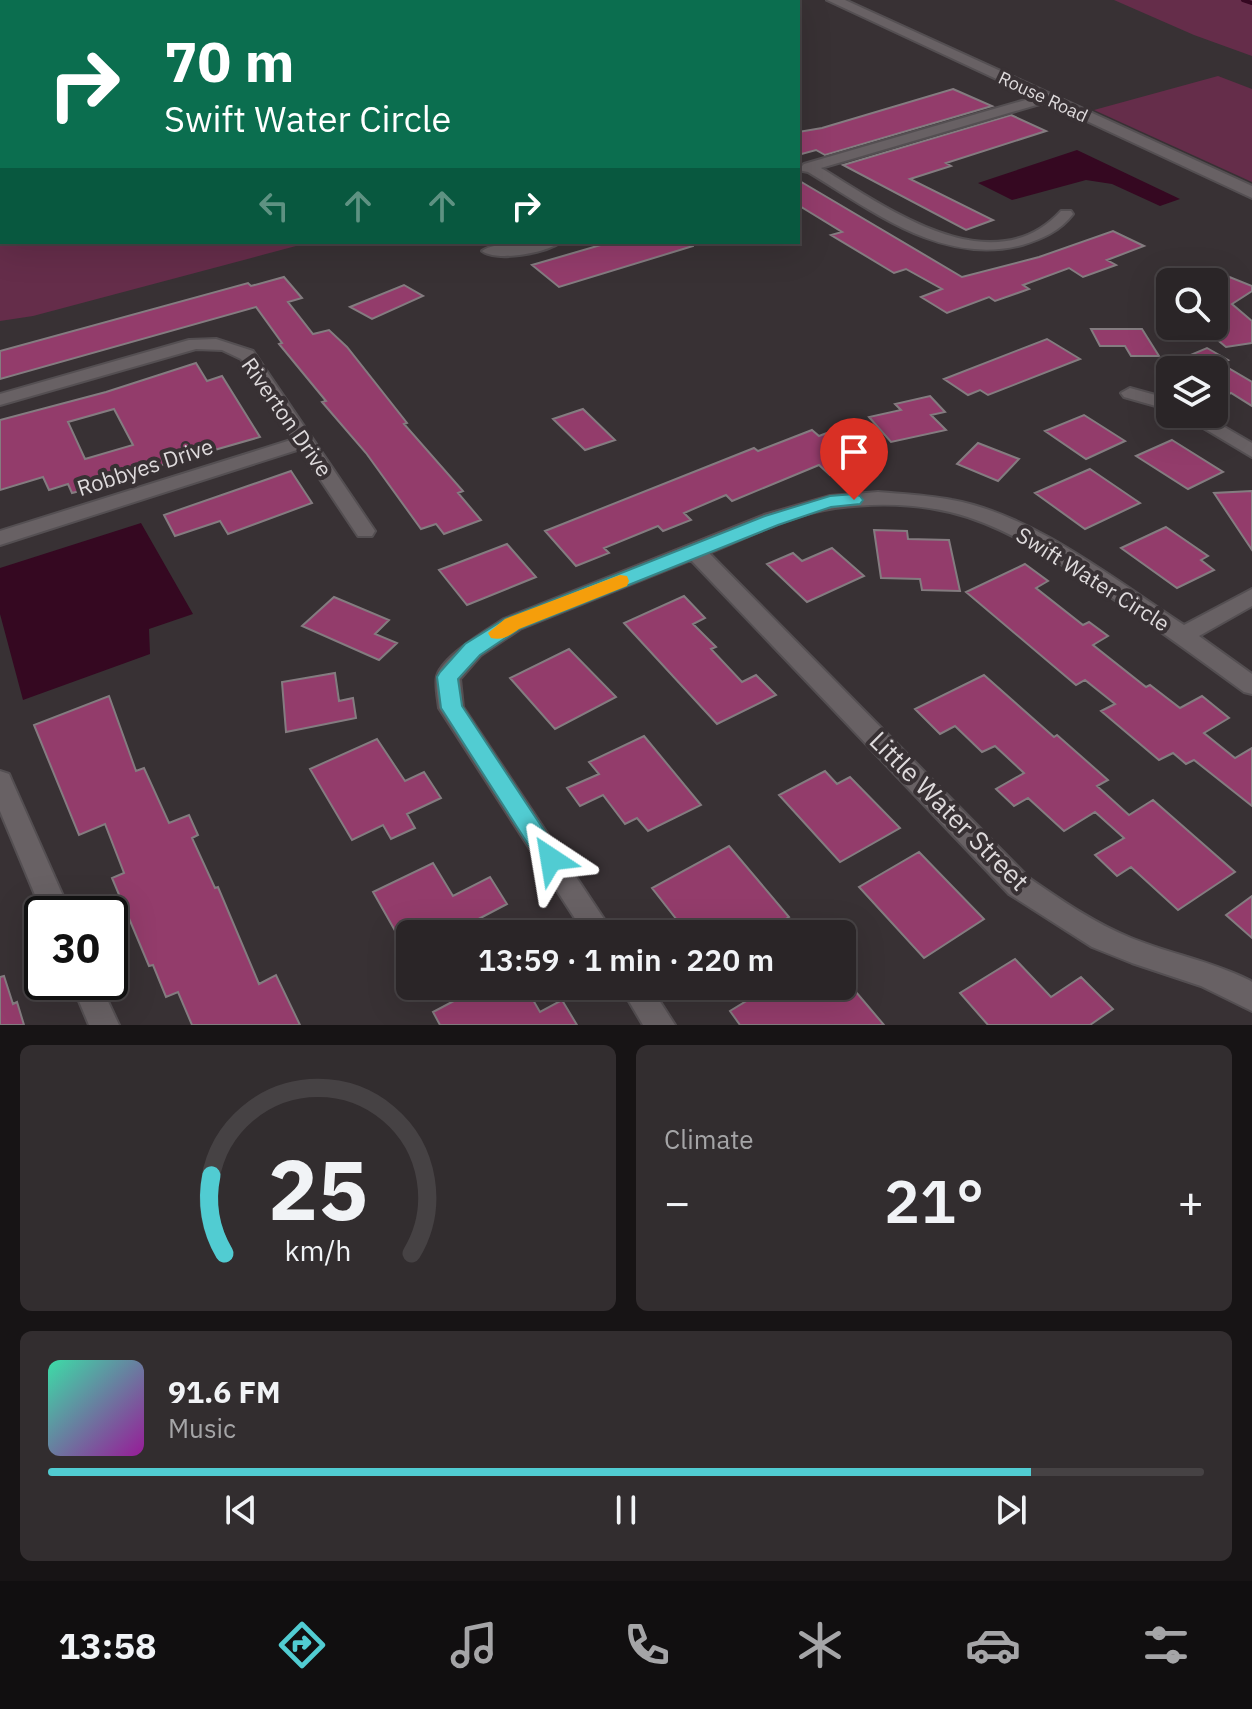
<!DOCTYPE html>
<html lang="en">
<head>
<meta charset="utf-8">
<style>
  body { margin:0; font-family:"IBM Plex Sans",sans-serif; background:#322d2f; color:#f1f3f6; height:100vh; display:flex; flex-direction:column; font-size:30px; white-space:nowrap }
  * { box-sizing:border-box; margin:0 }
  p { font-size:26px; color:#a5a5a7 }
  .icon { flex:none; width:44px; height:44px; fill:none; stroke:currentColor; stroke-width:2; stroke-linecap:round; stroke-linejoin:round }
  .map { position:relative; height:1025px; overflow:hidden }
  .panel { display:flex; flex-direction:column; gap:20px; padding:20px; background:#171415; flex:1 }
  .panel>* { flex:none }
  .guide { position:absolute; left:0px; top:0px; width:800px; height:244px; box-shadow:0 8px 32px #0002,0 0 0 2px #464244; background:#0b6e4f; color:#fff; overflow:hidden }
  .controls { position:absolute; left:1156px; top:268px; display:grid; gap:16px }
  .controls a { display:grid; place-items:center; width:72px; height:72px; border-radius:12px; background:#2a2527; box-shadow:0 8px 32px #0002,0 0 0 2px #464244; font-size:40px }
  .speed { position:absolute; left:24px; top:896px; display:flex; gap:16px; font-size:40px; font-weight:700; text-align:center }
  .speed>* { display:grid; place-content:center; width:104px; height:104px; border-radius:50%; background:#2a2527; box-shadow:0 8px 32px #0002,0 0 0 2px #464244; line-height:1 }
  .speed .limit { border:4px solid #111; border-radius:12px; background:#fff; color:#111 }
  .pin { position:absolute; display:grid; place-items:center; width:68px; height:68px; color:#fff; margin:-82px -34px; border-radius:50% 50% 50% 0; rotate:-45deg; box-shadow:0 0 8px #0007 }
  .pin .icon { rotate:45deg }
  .me { position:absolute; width:88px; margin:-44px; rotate:327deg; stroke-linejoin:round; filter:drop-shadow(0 0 6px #0008) }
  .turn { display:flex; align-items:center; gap:28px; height:168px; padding:0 32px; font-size:36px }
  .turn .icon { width:104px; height:104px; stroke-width:2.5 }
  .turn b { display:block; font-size:56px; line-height:68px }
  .lanes { display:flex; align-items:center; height:76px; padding:0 32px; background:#0003; justify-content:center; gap:40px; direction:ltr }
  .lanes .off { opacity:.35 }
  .big { font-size:60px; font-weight:600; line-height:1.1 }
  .panel .card { flex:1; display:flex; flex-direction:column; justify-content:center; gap:12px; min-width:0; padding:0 28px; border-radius:12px; background:#322d2f }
  .panel .dial { align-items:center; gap:0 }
  .dial svg { height:208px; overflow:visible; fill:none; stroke:#464244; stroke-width:7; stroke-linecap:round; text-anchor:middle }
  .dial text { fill:#f1f3f6; stroke:none }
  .song { display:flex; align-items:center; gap:24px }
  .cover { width:96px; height:96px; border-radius:12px; background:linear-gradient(135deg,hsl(160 70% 55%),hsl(300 70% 35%)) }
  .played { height:8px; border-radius:4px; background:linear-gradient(90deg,#51ccd2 85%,#464244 85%) }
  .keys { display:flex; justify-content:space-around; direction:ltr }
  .heat { display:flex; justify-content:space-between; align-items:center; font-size:44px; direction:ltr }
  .panel .tiles { flex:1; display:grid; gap:20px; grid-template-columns:1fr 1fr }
  .card:last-child { grid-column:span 2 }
  .trip { position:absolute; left:396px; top:920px; width:460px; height:80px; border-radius:12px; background:#2a2527; box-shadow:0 8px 32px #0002,0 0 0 2px #464244; font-weight:600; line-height:80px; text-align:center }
  .dock { display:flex; height:128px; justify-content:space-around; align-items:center; background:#110f10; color:#a5a5a7 }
  .dock .icon { width:56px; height:56px }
  .dock .active { color:#51ccd2 }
  .dock b { font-size:36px; color:#f1f3f6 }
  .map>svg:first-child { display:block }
</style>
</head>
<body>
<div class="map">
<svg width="1252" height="1025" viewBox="0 0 1252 1025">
  <rect width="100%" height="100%" fill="#383134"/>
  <path fill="#652d4a" d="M1114 0H1252V56L1194 35Z
    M1218 76 1252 89V182L1094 110Z
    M0 100 2 242H311L33 316 0 321Z"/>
  <path fill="#350821" d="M1077 150 1180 199 1160 206 1112 184 1086 180 1012 200 978 183Z
    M141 523 193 614 149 629 150 654 23 700 0 614V568Z"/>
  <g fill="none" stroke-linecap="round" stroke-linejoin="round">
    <path stroke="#350821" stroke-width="4" d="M1243 0 1252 3"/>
  </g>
  <path fill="#933c6b" stroke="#847c80" stroke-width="2" fill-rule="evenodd" d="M953 89 992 106 825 155 816 150 798 155V132L822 128Z
    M1011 115 1046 131 946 163 951 166 910 179 993 220 966 230 843 165Z
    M798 180 962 277 1039 257 1113 231 1144 246 1107 260 1116 265 1083 277 1069 268 1023 285 1029 289 995 301 989 297 947 313 921 297 942 289 906 269 894 273 831 235 842 232 798 205Z
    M611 242H693V246L559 287 532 265Z
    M1222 274 1252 286V291L1232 304 1252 321V343L1226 347 1214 337V279Z
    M284 277 302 298 288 302 313 334 329 330 347 347 407 423 404 424 463 491 458 493 481 520 444 534 436 524 421 529 366 453 322 402 326 401 279 344 282 343 256 307 0 379V351L248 283 251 286Z
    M404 285 423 296 372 319 350 307Z
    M1091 329H1142L1159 356H1131L1125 346H1100Z
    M1047 339 1080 359 988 395 980 390 968 395 944 379Z
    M1207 348 1228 360 1220 363 1252 382V406L1231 393 1214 401V366L1205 370H1155Z
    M196 363 207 381 222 376 260 437 141 471 143 475 72 493 68 484 49 490 43 477 0 490V420L106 392ZM114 409 133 445 85 459 68 422Z
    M930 396 945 412 931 415 946 430 891 442 869 417 901 410 895 404Z
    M583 409 615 440 585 450 553 419Z
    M1084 415 1125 441 1086 459 1045 431Z
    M812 430 819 436 835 430 861 450 836 460 846 468 830 475 819 465 732 501 726 495 684 513 691 520 663 531 658 526 604 548 609 553 576 566 545 531 754 448 758 451Z
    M1172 440 1223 472 1188 489 1136 456Z
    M978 443 1019 459 998 481 957 464Z
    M1090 469 1140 503 1085 529 1035 493Z
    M291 471 312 503 228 534 220 521 175 536 164 515Z
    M1252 491V550L1214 493Z
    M1166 527 1208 556 1201 560 1214 570 1177 588 1121 548Z
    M874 530 907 531 908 539 949 540 960 591 922 590 920 579 881 578Z
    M507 544 536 577 467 605 439 570Z
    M832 548 864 576 807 602 767 564 793 553 802 561Z
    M1025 564 1048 581 1036 588 1083 625 1089 622 1108 636 1093 645 1146 687 1150 685 1180 708 1202 696 1229 718 1204 733 1235 758 1252 748V806L1194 760 1186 764 1173 753 1159 760 1101 711 1115 704 1085 680 1076 685 966 592Z
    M684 596 705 618 693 624 716 647 711 649 742 682 756 675 776 695 717 724 624 623Z
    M334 597 389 620 375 634 397 643 379 660 302 626Z
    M569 649 616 697 555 729 510 678Z
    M335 673 339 701 353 698 356 718 286 732 282 682Z
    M984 675 1054 737 1057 735 1108 780 1097 786 1129 815 1153 800 1235 872 1178 910 1131 867 1117 876 1095 855 1124 838 1095 812 1064 831 1028 798 1014 806 996 789 1024 773 995 746 982 752 955 726 940 734 915 709Z
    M109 696 136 771 144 768 169 823 189 815 198 835 192 838 215 888 218 887 259 984 276 975 300 1025H192L178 992 166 997 153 965 149 966 112 878 124 873 105 824 79 835 34 725Z
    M644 736 701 805 648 831 637 818 625 824 603 795 580 806 567 788 599 774 589 762Z
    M377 739 405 781 424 772 441 798 407 814 415 828 391 839 383 825 352 840 310 769Z
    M825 771 837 784 850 777 900 828 840 862 779 795Z
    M729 846 789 917 759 934H688L652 888Z
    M919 852 984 919 924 958 859 887Z
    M433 863 453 896 490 877 507 904 450 934H410V957L373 892Z
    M1252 896V938L1226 915Z
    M1015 959 1051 997 1081 977 1113 1009 1090 1025H988L960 993Z
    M4 976 13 1004 17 1002 24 1025H0V977Z
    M482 986H525L540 1012 562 1000 577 1025H440L433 1012Z
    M771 986H851L884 1025H740L730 1011Z"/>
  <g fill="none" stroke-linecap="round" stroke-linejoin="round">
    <defs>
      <path id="minor" d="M0 92H2V100H0Z
        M1046 94 1052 98 1050 101 821 168C886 207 992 286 1061 211H1071L1073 214C1060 231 1042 239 1022 245 942 266 873 211 808 172L798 170 804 164Z
        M537 242H561C546 253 497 262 482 251 496 241 520 247 537 242Z
        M216 339 253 351 375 531 372 536H358L300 449 0 545V531L294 439 241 359 222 350 196 349 0 405V394L189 340Z
        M1130 388 1170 399V410L1124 397 1121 393Z
        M1180 414H1202L1252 443V457Z
        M878 492C902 494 927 495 952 500 1032 514 1116 581 1184 625L1252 589V606L1199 636 1252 674V694L1244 692C1198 658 1152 625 1105 593 1057 561 1007 526 950 512 913 503 871 503 835 508 792 514 749 537 709 553L1029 878C1061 900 1094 923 1131 938 1170 954 1211 961 1249 980L1252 982V1011L1201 986 1132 963 1092 947 1009 894 691 560 520 629 481 655 460 679 463 707 614 934H585L439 708C438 699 435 685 437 676 443 656 487 630 504 619L764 515 830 496Z
        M0 771 9 774 12 781 71 914H43L0 811Z
        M71 982H99L119 1025H89Z
        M620 986H650L675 1025H643Z"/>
      <path id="tertiary" d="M827 0H845L1252 186V198Z
        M0 13H2V21H0Z"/>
    </defs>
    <use href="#minor" stroke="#544f52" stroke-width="4"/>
    <use href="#tertiary" stroke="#544f52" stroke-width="4"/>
    <use href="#minor" fill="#686164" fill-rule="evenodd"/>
    <use href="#tertiary" fill="#686164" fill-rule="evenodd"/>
  </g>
  <path fill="#51ccd2" stroke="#358588" stroke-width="2" d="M854 494 860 496 863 500 860 504 831 507 778 525 519 629 480 655 458 679 462 706 563 859 559 866 551 869 542 866 441 708 437 677 440 672 465 644 505 619 765 516 830 496Z"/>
  <path fill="#f59e0b" d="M620 575 627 576 629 581 627 586 519 629C510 635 503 641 491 638L488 633 505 619Z"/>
  <g text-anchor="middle" stroke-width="8" stroke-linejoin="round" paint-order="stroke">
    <g font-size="18" fill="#dedadc" stroke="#383134">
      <text transform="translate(1043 97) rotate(25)" y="6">Rouse Road</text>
    </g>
    <g font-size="22" fill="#dedadc" stroke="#383134">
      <text transform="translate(287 417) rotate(55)" y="8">Riverton Drive</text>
      <text transform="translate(145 467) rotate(-18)" y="8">Robbyes Drive</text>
      <text transform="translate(1093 579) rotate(32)" y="8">Swift Water Circle</text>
    </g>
    <g font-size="26" fill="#dedadc" stroke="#383134">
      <text transform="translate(949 811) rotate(45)" y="9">Little Water Street</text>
    </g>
  </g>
</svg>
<div class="controls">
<a><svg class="icon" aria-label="search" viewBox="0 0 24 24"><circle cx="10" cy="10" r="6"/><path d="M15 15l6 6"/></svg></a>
<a><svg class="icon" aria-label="layers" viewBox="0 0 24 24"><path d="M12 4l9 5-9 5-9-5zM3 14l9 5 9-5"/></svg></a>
</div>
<div class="speed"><div class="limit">30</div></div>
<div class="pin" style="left:854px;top:500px;background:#d93025"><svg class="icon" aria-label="arrive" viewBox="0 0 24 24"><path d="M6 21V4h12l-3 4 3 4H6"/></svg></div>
<svg class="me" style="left:551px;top:859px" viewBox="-20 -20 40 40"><path d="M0-17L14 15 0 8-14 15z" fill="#51ccd2" stroke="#fff" stroke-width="4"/></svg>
<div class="trip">13:59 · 1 min · 220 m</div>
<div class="guide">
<div class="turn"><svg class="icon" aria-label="right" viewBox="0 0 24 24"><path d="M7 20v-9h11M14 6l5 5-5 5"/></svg><div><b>70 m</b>Swift Water Circle</div></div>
<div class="lanes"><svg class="icon off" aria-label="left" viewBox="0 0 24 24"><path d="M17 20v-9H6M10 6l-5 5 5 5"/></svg><svg class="icon off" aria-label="ahead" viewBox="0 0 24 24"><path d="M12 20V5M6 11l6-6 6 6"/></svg><svg class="icon off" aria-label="ahead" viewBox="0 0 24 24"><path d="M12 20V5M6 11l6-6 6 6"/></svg><svg class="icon" aria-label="right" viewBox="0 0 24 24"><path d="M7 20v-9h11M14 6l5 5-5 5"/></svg></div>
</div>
</div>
<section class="panel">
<div class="tiles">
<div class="card dial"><svg viewBox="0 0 100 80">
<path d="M14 69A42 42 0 1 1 86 69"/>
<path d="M14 69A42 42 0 0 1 9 39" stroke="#51ccd2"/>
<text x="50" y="56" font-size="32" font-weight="700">25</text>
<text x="50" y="72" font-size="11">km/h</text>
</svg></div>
<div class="card"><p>Climate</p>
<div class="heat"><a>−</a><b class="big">21°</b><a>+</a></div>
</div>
<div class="card">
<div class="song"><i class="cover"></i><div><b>91.6 FM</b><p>Music</p></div></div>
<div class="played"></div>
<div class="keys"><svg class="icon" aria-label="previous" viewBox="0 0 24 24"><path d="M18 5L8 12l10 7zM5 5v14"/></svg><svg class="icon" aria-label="pause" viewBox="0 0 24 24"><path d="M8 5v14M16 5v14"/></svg><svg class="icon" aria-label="next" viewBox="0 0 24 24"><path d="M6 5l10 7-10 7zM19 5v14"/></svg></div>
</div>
</div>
</section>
<nav class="dock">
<b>13:58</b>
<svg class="icon active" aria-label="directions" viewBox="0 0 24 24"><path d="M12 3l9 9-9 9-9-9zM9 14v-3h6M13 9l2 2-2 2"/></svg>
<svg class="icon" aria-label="music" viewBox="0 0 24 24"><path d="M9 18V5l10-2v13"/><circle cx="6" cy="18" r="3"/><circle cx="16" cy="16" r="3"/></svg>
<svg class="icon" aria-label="phone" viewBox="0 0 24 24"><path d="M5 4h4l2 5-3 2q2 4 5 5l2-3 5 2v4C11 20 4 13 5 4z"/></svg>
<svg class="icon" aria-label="climate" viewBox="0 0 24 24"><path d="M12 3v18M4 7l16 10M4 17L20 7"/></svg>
<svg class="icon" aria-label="car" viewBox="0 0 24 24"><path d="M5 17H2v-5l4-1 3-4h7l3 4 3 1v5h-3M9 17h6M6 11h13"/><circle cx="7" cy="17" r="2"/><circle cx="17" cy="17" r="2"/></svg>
<svg class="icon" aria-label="filters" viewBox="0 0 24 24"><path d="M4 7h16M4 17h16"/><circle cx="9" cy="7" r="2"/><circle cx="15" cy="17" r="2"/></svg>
</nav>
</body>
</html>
